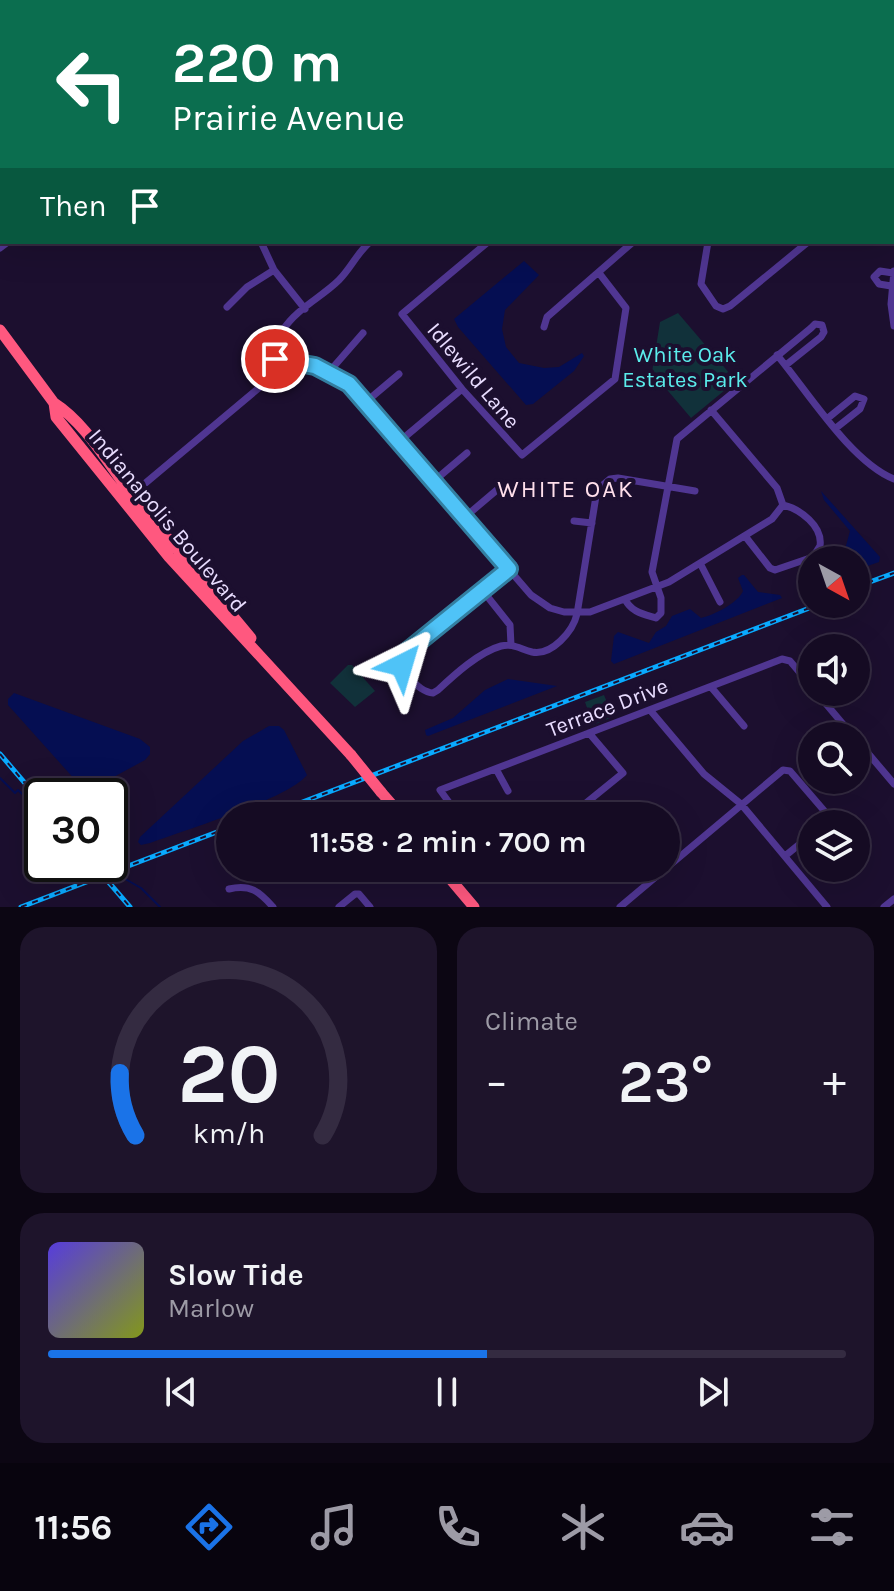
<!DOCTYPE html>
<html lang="en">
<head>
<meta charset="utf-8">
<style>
  body { margin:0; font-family:Karla,sans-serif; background:#1e142b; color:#f1f3f6; height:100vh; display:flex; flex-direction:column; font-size:30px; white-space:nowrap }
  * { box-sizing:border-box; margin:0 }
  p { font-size:26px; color:#9d9ba6 }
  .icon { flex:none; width:44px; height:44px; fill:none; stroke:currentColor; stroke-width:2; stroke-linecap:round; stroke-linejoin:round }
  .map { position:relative; height:907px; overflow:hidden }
  .details { display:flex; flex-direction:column; gap:20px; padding:20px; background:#0c0613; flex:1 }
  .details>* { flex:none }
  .banner { position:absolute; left:0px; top:0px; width:894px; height:244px; box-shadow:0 8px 32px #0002,0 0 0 2px #342b41; background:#0b6e4f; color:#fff; overflow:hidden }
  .needle { width:52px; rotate:140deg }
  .controls { position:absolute; left:798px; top:546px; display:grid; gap:16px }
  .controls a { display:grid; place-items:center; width:72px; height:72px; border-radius:50%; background:#150b23; box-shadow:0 8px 32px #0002,0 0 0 2px #342b41; font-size:40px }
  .speed { position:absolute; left:24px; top:778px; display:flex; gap:16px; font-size:40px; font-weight:700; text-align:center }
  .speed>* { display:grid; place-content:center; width:104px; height:104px; border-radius:50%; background:#150b23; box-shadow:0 8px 32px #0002,0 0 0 2px #342b41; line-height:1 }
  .speed .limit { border:4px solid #111; border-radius:12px; background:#fff; color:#111 }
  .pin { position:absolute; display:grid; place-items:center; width:68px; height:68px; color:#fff; margin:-34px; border:4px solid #fff; border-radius:50%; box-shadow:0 2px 8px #0007 }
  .me { position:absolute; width:88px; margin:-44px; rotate:40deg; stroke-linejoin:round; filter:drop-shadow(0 0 6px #0008) }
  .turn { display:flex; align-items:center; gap:28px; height:168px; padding:0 40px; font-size:36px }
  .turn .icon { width:104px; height:104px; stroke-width:2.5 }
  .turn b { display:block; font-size:56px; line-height:68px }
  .then { display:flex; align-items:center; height:76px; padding:0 40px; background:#0003; gap:16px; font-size:30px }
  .big { font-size:60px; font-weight:600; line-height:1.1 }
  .details .tile { flex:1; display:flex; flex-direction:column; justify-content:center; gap:12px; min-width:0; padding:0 28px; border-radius:24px; background:#1e142b }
  .details .dial { align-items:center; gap:0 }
  .dial svg { height:208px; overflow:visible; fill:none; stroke:#342b41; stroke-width:7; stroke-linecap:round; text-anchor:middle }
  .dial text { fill:#f1f3f6; stroke:none }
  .song { display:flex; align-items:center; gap:24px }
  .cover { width:96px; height:96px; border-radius:12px; background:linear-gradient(135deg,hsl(250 70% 55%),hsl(70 70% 35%)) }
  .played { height:8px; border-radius:4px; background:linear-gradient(90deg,#1a73e8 55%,#342b41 55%) }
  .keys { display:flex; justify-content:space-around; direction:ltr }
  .heat { display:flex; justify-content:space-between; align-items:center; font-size:44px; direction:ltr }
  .details .tiles { flex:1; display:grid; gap:20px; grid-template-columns:1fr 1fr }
  .tile:last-child { grid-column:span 2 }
  .trip { position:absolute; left:216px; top:802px; width:464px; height:80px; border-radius:40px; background:#150b23; box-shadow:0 8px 32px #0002,0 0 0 2px #342b41; font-weight:600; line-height:80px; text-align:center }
  .tab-bar { display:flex; height:128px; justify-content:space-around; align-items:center; background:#08040e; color:#9d9ba6 }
  .tab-bar .icon { width:56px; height:56px }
  .tab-bar .selected { color:#1a73e8 }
  .tab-bar b { font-size:36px; color:#f1f3f6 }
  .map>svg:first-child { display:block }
</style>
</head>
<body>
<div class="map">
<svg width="894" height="907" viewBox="0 0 894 907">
  <rect width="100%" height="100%" fill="#1c0f2f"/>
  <path fill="#11313a" d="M678 313 736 381 691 418 652 372 660 322Z
    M348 665H352L375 691 355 707 330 683Z
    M604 695 613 717 593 725 585 702Z"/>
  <path fill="#050e52" d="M524 261 539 275 505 310 502 329 506 347 519 363 544 368 559 367 582 353 584 356 574 371 533 404 526 405 458 327 454 319Z
    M821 491 880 557 879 562 856 570V560H842L850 531 824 500Z
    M742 575H744L758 592 780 595 782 598 614 664 611 661 614 636 618 632 649 643 656 632 666 626 672 616 690 609 701 618C714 615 738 603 743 591L738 578Z
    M508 679 557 686 428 736 426 735 425 730 453 718 485 690Z
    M14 693 140 739 150 747V754L145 760 86 792 8 705V699Z
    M269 726H279L284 730 307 775C288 799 184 830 150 843L141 845 138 842 140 837 243 741Z"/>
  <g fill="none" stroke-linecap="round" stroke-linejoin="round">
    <path stroke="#050e52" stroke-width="2" d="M0 778 15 793 18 790 35 806 39 804
      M49 796 54 791 58 796
      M110 859 114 864
      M120 876 141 888 160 907"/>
    <path stroke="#503692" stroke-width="7" d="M211 0 213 2
      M475 0 476 2
      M518 0 520 2
      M757 0 759 2
      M74 2V0
      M226 2 228 0
      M300 2 303 0
      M462 2V0
      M483 2 486 0
      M630 2 634 0
      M777 2 780 0
      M892 39 894 40
      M0 65 2 69
      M0 81 2 85
      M0 113 2 111
      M892 160 894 162
      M892 173 894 171
      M261 242 274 270 305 309
      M488 242 402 314 462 389 522 455 615 379 626 308 599 273
      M708 242 701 284 716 306 723 309 730 306 808 242
      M0 248 8 242
      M894 271 891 304 894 326
      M891 286 879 284 874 277 880 271 893 273
      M227 307 247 287 274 270
      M544 327 547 317 633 242
      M777 355C808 392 851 462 894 479
      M275 359 315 366 349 384 531 595 550 608 564 612H590L669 582 772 519 783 505
      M329 372 363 333
      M367 401 399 374
      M711 410 777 488 783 505
      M828 418 855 396 864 399 860 409 836 428
      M400 441 462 389
      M434 481 467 453
      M130 496 260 387C277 368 272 349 283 330 296 309 322 297 339 280 351 268 357 253 370 242
      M465 517 498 489
      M574 521 592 523
      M745 536 770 568 775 570 813 557 820 546C823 526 800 509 783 505
      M700 563 720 602
      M514 565 458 613 405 653C396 668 418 692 433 693L438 690C454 675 479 652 501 646 513 643 520 649 532 652 552 656 573 631 577 614L597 490 610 479 618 478 695 491
      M483 591 510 625 511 645
      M625 599C631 612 643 614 656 618L661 613V598L652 572 677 439 811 328 815 324 822 325 824 332 821 337 786 365
      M711 687 744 726
      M816 692 853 736
      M650 710 704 774 741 804 827 907
      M856 739 894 784
      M496 769 508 791
      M459 816 440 790 782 659 790 661 812 687
      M570 816 623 773 589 733
      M785 856 812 834
      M497 868 501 873 507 868
      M229 889C250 884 259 891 273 907
      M339 907 355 894H359L370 907
      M620 907 783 770 790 771 827 814 828 818 824 824
      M884 907 894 899"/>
    <path stroke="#ff587f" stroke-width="11" d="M0 330 54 403C87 424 109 466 133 496 172 544 212 591 251 638
      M54 403 56 417 169 557 351 755
      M381 792 402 816
      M441 868 474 907"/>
    <defs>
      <path id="rail" d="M856 587 894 573
        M0 754 42 803
        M266 816 820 604
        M93 864 130 907
        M21 907 230 827"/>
    </defs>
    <use href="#rail" stroke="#09aaff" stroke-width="5"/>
    <use href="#rail" stroke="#1c0f2f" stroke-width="2" stroke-dasharray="6" stroke-linecap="butt"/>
    <path stroke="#ff587f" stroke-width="11" d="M351 755 381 792"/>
  </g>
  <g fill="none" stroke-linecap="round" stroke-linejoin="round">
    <defs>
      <path id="route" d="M275 359 315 366 349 384 509 569 405 653 401 659 402 665"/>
    </defs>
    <use href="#route" stroke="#337fa1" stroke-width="20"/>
    <use href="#route" stroke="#4fc3f7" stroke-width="14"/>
  </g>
  <g text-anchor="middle" stroke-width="8" stroke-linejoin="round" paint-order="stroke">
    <g font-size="22" fill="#5bedec" stroke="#1c0f2f">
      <text x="685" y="362">White Oak<tspan x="685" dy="25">Estates Park</tspan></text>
    </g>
    <g font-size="22" fill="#e9ddff" stroke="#1c0f2f">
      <text transform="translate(474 375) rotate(50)" y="8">Idlewild Lane</text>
      <text transform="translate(168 520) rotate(50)" y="8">Indianapolis Boulevard</text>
      <text transform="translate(607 707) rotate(-21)" y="8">Terrace Drive</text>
    </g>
    <g font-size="24" letter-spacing="2" fill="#ffdfeb" stroke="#1c0f2f">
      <text x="566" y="497">WHITE OAK</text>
    </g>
  </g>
</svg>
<div class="controls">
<a><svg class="needle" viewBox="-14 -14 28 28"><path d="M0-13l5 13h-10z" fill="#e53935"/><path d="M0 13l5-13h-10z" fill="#9d9ba6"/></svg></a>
<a><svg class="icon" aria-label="sound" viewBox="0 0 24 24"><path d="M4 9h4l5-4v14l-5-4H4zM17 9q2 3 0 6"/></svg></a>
<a><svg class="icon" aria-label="search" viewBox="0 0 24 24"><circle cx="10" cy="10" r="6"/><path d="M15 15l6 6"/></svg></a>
<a><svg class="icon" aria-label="layers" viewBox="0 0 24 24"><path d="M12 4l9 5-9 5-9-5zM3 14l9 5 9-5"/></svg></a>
</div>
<div class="speed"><div class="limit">30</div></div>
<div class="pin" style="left:275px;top:359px;background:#d93025"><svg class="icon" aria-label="arrive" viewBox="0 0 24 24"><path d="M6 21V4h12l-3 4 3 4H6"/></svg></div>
<svg class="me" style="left:402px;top:665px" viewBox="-20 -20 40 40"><path d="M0-17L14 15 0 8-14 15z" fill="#4fc3f7" stroke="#fff" stroke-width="4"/></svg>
<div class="trip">11:58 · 2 min · 700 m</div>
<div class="banner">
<div class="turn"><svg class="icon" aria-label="left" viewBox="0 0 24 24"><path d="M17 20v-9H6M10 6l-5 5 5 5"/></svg><div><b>220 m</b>Prairie Avenue</div></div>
<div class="then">Then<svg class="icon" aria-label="arrive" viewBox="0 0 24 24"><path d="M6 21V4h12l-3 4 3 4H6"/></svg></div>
</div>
</div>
<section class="details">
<div class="tiles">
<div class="tile dial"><svg viewBox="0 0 100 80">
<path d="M14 69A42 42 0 1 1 86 69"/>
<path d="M14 69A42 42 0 0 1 8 45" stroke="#1a73e8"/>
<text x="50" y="56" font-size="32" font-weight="700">20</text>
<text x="50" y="72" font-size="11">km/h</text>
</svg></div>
<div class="tile"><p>Climate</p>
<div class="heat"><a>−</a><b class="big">23°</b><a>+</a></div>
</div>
<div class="tile">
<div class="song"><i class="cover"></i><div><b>Slow Tide</b><p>Marlow</p></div></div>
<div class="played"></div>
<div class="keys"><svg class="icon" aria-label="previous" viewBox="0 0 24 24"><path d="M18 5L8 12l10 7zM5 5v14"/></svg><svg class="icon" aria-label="pause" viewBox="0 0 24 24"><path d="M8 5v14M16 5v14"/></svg><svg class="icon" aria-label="next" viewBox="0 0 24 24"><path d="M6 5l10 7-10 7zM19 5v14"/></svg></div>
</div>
</div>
</section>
<nav class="tab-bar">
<b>11:56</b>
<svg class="icon selected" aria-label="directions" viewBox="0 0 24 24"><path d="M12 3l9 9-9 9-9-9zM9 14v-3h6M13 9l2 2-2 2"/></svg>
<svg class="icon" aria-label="music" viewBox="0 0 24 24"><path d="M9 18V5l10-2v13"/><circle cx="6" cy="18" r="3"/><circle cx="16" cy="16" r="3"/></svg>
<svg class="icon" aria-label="phone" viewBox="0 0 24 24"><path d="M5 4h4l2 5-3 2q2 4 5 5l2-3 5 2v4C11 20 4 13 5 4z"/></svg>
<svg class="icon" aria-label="climate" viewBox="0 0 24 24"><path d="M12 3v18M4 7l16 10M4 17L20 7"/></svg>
<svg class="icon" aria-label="car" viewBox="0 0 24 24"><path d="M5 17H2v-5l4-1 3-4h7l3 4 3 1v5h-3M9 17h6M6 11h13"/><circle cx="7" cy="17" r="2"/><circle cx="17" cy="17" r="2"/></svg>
<svg class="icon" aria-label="filters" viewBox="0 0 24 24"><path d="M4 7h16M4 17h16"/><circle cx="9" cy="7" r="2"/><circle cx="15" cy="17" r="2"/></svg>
</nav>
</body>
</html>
